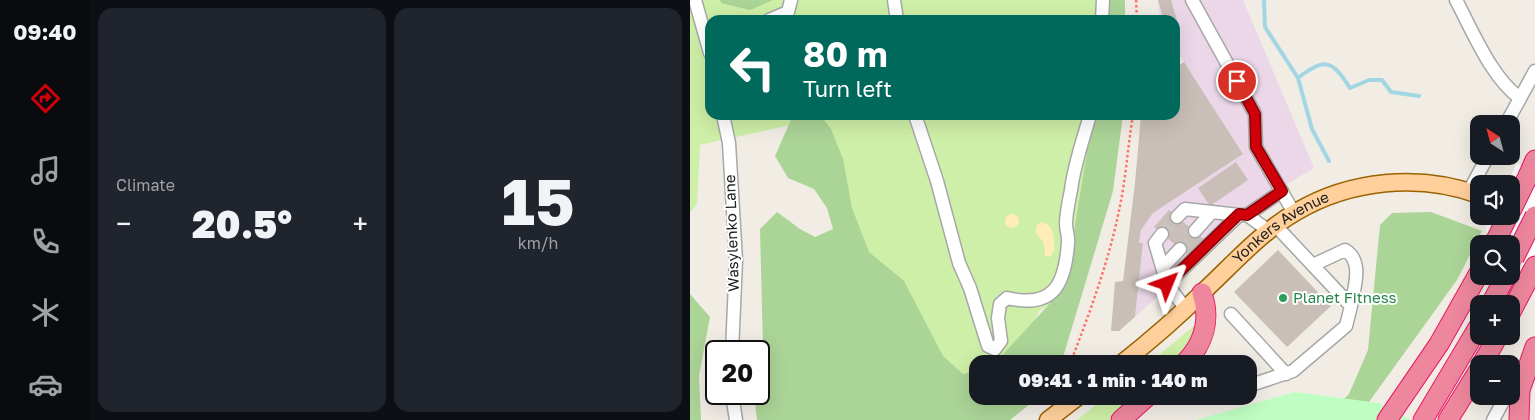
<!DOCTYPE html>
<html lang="en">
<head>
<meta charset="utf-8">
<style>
  body { margin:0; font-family:"Golos Text",sans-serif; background:#20242c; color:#f1f3f6; height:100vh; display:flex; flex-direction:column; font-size:19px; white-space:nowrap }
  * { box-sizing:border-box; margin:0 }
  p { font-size:16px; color:#9ea1a6 }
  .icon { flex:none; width:28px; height:28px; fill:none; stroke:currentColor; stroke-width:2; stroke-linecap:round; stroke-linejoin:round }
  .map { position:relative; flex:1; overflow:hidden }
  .panel { display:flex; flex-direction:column; gap:8px; padding:8px; background:#0d0f14; width:600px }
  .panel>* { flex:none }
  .top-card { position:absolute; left:15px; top:15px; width:475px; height:105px; border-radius:15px; box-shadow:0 5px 20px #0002; background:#00695c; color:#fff; overflow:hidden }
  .needle { width:32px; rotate:324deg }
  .buttons { position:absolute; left:780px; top:115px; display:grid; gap:10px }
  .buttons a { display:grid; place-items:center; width:50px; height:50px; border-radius:10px; background:#171b24; box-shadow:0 5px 20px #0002; font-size:25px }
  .speed { position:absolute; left:15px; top:340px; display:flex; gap:10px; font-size:25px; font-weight:700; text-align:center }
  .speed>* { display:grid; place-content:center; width:65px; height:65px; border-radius:50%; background:#171b24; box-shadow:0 5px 20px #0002; line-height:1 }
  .speed .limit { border:2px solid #111; border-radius:8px; background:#fff; color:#111 }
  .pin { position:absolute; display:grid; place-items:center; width:42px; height:42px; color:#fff; margin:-21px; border:2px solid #fff; border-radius:50%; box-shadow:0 1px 5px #0007 }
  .me { position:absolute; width:55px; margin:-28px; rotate:46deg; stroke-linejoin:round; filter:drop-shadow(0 0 4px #0008) }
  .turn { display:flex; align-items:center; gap:18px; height:105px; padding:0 15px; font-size:22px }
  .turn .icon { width:65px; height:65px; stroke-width:2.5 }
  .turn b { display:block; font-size:35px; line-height:42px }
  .big { font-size:38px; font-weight:800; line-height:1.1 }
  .panel .widget { flex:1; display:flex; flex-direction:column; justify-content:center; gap:8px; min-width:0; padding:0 18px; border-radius:15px; background:#20242c }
  .panel .dial { align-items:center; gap:0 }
  .dial b { font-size:65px; line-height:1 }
  .heat { display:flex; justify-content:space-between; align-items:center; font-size:28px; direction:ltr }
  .panel .tiles { flex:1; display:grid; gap:8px; grid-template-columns:repeat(2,1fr) }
  .trip { position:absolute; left:279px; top:355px; width:288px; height:50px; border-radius:15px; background:#171b24; box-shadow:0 5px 20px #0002; font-weight:800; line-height:50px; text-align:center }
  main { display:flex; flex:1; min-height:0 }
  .menu { display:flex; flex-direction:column; width:90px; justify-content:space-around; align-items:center; background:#090b0e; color:#9ea1a6 }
  .menu .icon { width:35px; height:35px }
  .menu .selected { color:#cf0009 }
  .menu b { font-size:22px; color:#f1f3f6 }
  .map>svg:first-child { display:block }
</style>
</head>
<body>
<main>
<nav class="menu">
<b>09:40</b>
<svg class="icon selected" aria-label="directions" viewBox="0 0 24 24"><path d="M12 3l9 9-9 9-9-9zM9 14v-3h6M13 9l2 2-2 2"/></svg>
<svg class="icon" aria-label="music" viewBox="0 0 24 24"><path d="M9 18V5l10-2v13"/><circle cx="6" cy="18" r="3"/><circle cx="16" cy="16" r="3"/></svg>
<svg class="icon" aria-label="phone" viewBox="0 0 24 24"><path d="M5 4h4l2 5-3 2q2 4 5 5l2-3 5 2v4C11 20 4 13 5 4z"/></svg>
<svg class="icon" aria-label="climate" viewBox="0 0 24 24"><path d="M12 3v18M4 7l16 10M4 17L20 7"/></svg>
<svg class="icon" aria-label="car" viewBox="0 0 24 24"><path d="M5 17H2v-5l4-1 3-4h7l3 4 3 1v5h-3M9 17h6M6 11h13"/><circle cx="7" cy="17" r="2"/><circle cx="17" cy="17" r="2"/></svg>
</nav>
<section class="panel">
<div class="tiles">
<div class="widget"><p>Climate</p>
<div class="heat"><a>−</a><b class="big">20.5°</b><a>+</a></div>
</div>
<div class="widget dial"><b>15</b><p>km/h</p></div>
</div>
</section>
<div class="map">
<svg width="845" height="420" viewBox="0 0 845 420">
  <rect width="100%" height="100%" fill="#f1ede5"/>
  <path fill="#ebd7e8" d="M468 0H553L624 168 579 195 445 317 453 243H449L451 230 463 213 553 154 485 48V20H470Z"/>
  <path fill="#ceefa7" d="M0 0H422L423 20H20V115H412L382 291 349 311 323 364H288V396L235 407 123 120 10 145 7 204 0 213Z
    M509 322 508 339 485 364H458Z
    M417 396H448L421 420H387Z"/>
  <path fill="#abd497" d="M30 0H83L60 10 31 3Z
    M414 0H435V20H417Z
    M103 115H130L141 129 153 159 162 208 179 252 214 281 253 356 273 374 287 371 288 396H350L320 420H67L64 394H69V369L73 348 70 229 87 212 110 229 125 237 143 229 137 208 124 189 98 178 85 156Z
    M403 115H433L423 191 371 364H304L375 287Z
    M741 212 792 231 767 280 666 420H562L640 412 659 394 678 350 690 225 702 213Z
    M0 294 20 317 9 376 11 420H0Z"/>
  <path fill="#ffedb5" d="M315 221a7 7 0 1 1 14 0a7 7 0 1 1-14 0Z
    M351 222C365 224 364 240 364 251L360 257 355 256 354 243 346 233V226Z"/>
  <path fill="#bffec2" d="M605 392 689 403 721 420H506Z"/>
  <path fill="#fff" d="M827 163 845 179V286L832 265 821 255V244H809L795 230 801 216H821V184H817Z"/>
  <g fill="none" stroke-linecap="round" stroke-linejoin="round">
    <path stroke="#a2d6e2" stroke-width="4" d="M574 0 575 27 608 78 622 129 639 161
      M608 78C635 57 642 60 660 88L679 80H692L701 92 729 96"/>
  </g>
  <path fill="#c9bfb8" d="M468 0H481L489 27 485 29V20H474Z
    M494 62 553 154 463 213 451 230 449 243H453L445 317 429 331H421L425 282 433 281 445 183 451 115H485V68Z
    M546 162 558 180 520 206 508 188Z
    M479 210 516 241 501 258 464 227Z
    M588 250 641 306 597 347 544 292Z"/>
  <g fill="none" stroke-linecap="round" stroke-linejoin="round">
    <path stroke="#c7c4be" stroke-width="12" stroke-dasharray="12 6" stroke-linecap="butt" d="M472 234 487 217
      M490 249 505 231"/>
    <defs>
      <path id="minor" d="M5 0 20 53
        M204 0 207 20
        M502 0 565 114 566 147 604 213
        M766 0C782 30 802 79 830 98
        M79 20 98 12 101 0
        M412 20 413 0
        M33 115 39 143 46 260 42 351
        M225 115 247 181 269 263 280 288 298 346 305 349 311 341 308 318 310 304 317 298C363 309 375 285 378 243 379 237 376 231 376 224 376 213 379 201 381 190 384 165 393 140 400 115
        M816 124 845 71
        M779 191 798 156
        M557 215 592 191
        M487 217 495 209 549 215
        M505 231 522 212
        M472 234 465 243 477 284 495 308
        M623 265 655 250C674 261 664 288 661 306
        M473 267 490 249
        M477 284 549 215H557L579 231
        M541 314 596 374
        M558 386 603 371 656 326 661 306 586 226
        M42 394 46 420
        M803 420 816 396"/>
      <g id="major">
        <path id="s1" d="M431 364C460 341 488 317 514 291 543 264 571 232 606 212 660 180 729 173 789 195"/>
        <path d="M358 420 389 396"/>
      </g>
      <path id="highway" d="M839 174 845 160
        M804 244 818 216
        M801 304 816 276
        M821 312 845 266
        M494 364C514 344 521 320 512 293
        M792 364 808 336
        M431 420 458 396
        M697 420 749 344 789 273
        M733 420 789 326
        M758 420 789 370
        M829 420 830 390 845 347"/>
    </defs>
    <use href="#minor" stroke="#a7a7a7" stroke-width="15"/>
    <use href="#major" stroke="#9b6200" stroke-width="19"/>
    <use href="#highway" stroke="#ea1768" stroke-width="21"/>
    <path stroke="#ff7268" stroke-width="2.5" stroke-dasharray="2.5 2.5" stroke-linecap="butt" d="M446 0 447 20
      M380 364C400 312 419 261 430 206 436 177 438 145 443 115"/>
    <use href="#minor" stroke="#fff" stroke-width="12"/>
    <use href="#major" stroke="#ffd09c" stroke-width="16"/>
    <use href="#highway" stroke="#ee879e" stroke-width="19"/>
    <defs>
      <path id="highway-bridge" d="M821 211 839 174
        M824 258 845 216"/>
    </defs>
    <use href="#highway-bridge" stroke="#ea1768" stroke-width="21" stroke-linecap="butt"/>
    <use href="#highway-bridge" stroke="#ee879e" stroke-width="19"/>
  </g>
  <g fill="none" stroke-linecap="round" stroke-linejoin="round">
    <defs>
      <path id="route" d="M477 284 549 214 557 215 592 191 566 147 565 114 547 81"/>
    </defs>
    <use href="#route" stroke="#870006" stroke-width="12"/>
    <use href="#route" stroke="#cf0009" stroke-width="9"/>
  </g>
  <circle fill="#2e9e5b" stroke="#fff" stroke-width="2" cx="593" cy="298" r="5"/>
  <g text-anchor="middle" stroke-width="4" stroke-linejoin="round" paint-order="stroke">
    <g font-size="15" fill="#202020" stroke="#fff">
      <text dy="5" stroke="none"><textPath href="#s1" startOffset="211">Yonkers Avenue</textPath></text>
      <text transform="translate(42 233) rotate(-92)" y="5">Wasylenko Lane</text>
    </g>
    <g font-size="15" fill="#27864d" stroke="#fff" text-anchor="start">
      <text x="603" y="303">Planet Fitness</text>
    </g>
  </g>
</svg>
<div class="buttons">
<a><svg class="needle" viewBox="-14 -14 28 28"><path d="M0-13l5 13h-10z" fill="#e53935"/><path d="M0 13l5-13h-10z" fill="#9ea1a6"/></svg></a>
<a><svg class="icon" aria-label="sound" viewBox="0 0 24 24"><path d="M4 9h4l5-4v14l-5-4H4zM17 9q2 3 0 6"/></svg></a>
<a><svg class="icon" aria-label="search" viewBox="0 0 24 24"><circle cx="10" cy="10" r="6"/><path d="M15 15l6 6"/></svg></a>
<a>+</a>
<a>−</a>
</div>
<div class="speed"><div class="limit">20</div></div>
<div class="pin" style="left:547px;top:81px;background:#d93025"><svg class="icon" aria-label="arrive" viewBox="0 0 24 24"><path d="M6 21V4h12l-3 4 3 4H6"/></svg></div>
<svg class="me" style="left:477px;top:284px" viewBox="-20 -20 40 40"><path d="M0-17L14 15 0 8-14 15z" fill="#cf0009" stroke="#fff" stroke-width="4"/></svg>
<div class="trip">09:41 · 1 min · 140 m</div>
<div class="top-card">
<div class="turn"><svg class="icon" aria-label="left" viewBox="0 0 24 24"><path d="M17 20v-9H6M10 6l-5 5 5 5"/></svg><div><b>80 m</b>Turn left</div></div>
</div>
</div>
</main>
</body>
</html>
